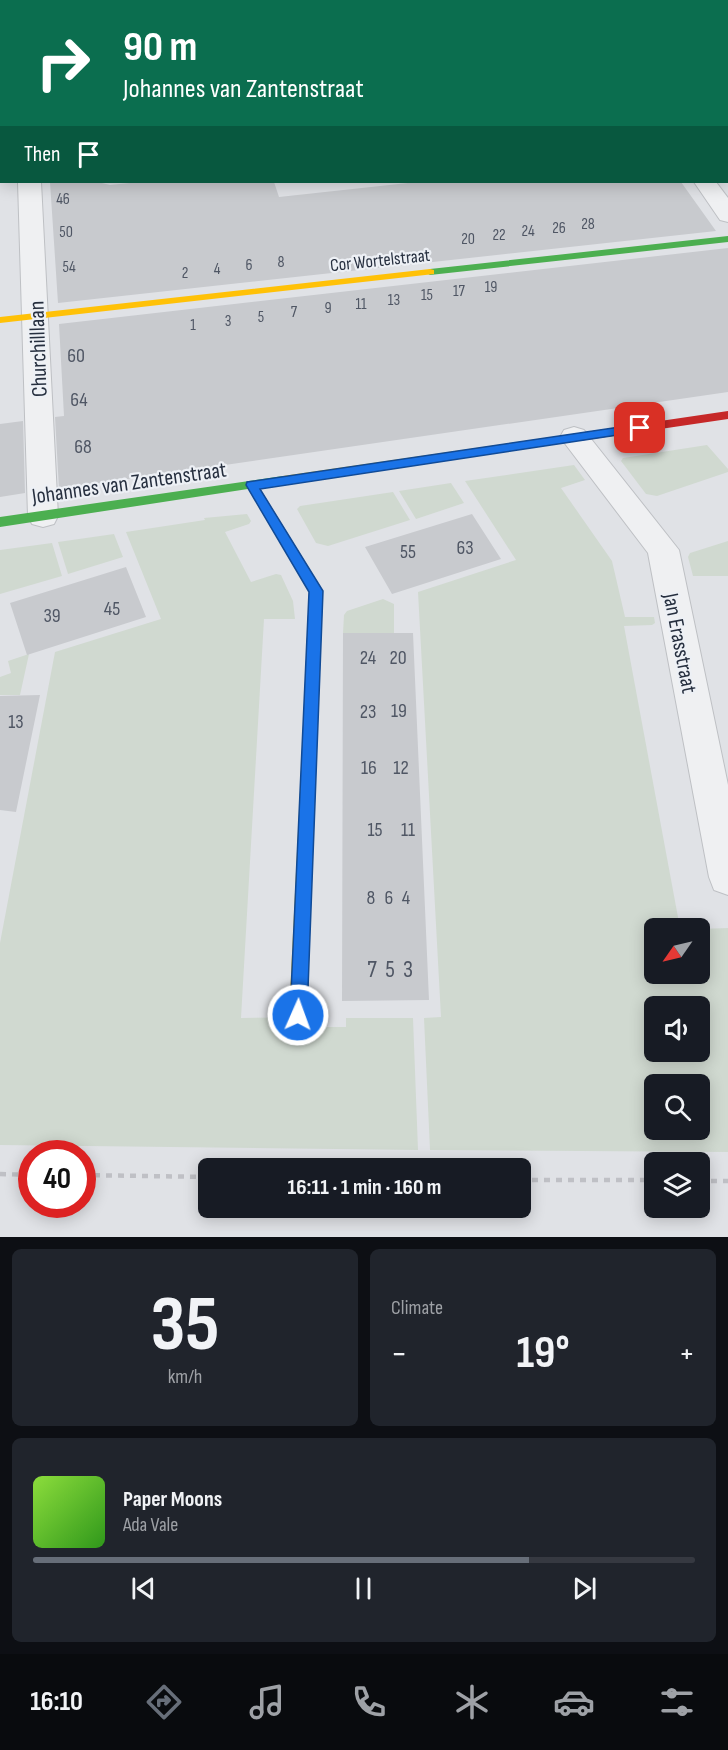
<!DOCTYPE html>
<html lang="en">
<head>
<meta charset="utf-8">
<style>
  body { margin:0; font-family:"Sofia Sans Condensed",sans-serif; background:#20242c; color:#f1f3f6; height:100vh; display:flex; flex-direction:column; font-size:22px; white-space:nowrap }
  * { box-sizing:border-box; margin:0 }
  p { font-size:20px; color:#9ea1a6 }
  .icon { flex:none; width:33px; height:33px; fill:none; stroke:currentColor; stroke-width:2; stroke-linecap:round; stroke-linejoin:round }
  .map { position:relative; height:1237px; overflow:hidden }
  .panel { display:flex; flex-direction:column; gap:12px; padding:12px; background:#0d0f14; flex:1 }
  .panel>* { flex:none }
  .top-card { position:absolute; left:0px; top:0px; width:729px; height:183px; box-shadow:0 3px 15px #0003; background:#0b6e4f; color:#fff; overflow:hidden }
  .needle { width:39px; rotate:236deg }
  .controls { position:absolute; left:644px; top:918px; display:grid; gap:12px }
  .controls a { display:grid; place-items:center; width:66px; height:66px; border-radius:9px; background:#171b24; box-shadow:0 3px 15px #0003; font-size:30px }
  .speed { position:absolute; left:18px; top:1140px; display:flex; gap:12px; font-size:30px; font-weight:700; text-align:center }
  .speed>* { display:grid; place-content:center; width:78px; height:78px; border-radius:50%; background:#171b24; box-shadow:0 3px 15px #0003; line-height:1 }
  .speed .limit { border:9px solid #d22; background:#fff; color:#111 }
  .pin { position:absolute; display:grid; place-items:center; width:51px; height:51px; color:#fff; margin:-26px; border-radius:12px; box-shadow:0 3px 9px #0006 }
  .me { position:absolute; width:66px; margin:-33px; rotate:2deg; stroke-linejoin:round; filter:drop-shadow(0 0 4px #0008) }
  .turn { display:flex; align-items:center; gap:21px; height:126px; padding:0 24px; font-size:27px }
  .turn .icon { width:78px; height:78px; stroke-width:2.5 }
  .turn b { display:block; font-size:42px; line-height:51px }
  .then { display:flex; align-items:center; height:57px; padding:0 24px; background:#0003; gap:12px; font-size:22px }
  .big { font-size:45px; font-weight:700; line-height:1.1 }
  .panel .card { flex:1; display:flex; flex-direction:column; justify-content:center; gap:9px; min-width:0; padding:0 21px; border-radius:9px; background:#20242c }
  .panel .dial { align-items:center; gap:0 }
  .dial b { font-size:78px; line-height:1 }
  .song { display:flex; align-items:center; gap:18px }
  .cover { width:72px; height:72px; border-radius:9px; background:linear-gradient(135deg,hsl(90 70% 55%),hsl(110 70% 35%)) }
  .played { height:6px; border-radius:3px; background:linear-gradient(90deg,#676e79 75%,#363941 75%) }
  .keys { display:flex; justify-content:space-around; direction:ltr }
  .heat { display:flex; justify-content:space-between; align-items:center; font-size:33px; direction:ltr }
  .panel .tiles { flex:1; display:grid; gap:12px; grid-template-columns:1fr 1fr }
  .card:last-child { grid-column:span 2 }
  .trip { position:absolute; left:198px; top:1158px; width:333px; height:60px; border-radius:9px; background:#171b24; box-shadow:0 3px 15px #0003; font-weight:700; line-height:60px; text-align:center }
  .dock { display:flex; height:96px; justify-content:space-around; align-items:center; background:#090b0e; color:#9ea1a6 }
  .dock .icon { width:42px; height:42px }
  .dock .active { color:#676e79 }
  .dock b { font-size:27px; color:#f1f3f6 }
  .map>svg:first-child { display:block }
</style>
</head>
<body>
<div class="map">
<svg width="728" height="1237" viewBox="0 0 728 1237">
  <rect width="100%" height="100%" fill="#e0e2e6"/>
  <path fill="#d0d9d0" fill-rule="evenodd" d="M707 445 728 469V472L657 496 646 494 621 461 623 458Z
    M574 465 585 480 561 488 612 561 625 617H654L655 623 652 625 624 626 680 928H654V974H699V929L728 928V1152L430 1150 424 1018 441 1017 418 592 516 560 465 481ZM654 1006H699V1052H654ZM654 1084H699V1130H654Z
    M451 483 464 503 416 519 399 491Z
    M393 492 410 520 328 546 316 543 297 509 300 506Z
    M247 514 251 521 249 524 225 532 251 582 276 574 281 575 293 601 295 619H264L241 1018 324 1017V1027H346V1018H413L418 1150 0 1145V943L55 652 161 619 126 532 205 520 204 518Z
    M114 534 123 557 68 574 58 542Z
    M728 541V576H693L688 557 690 553Z
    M52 543 62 576 0 594V550Z
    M383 599 394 604V633H343L344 615 347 611Z
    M29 654 20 695H0V677L11 673 8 661Z"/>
  <path fill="#c8cace" d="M50 182H98L110 185 139 182H274L279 197 417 182H681L716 231 58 303Z
    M728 248V392L59 489 55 417 64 416 59 324Z
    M23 421 25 493 0 497V424Z
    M472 514 501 559 392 594 365 547Z
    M126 567 146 617 27 655 10 603Z
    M343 633H413L429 1000 342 1001Z
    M40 695 16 812 0 810V696Z"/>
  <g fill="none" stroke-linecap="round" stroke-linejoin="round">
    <defs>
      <path id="street" d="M11 0H29L30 2H10Z
        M553 0H607L608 2H552Z
        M0 48H2V60H0Z
        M2 163V177L0 178V164Z
        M18 182H41L58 516 54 524 43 527 32 524 28 516Z
        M694 182H716L728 198V222L720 220Z
        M574 427 584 430 679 550 728 785V895L714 890 709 877 648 553 560 437 564 430Z"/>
    </defs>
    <use href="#street" stroke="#bec0c4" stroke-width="2"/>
    <path stroke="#bfc0c5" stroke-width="4.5" stroke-dasharray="6 6" stroke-linecap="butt" d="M0 1174 32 1175
      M82 1175 208 1177
      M520 1180H654
      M699 1181H728"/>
    <use href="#street" fill="#eff0f2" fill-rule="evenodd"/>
    <path fill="#4caf50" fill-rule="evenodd" d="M728 236V242L430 275 425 272 430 269Z
      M283 476 289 480 287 483 0 527V517Z"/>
    <path fill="#ffc107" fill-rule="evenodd" d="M430 269 434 270V274L0 323V317Z
      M579 433 583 434 585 437 583 440 283 484 277 480 283 476Z
      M310 723 315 725 317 729 307 1015 304 1021 298 1024 292 1021 289 1015 303 729 305 725Z"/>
    <path fill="#c62828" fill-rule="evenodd" d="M728 411V419L579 441 573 437 579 433Z
      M252 481 256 482 323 591 317 729 315 733 310 735 305 733 303 729 309 591 246 485Z"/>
  </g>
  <path fill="#1a73e8" stroke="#114b97" stroke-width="1.5" d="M640 424 646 428 644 431 260 489 323 591 307 1015 305 1021 298 1024 292 1021 290 1015 309 592 246 485 247 482Z"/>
  <g text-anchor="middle" stroke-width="4.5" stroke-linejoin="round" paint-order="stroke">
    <g font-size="16" fill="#4f5664">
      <text x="63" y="204">46</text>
      <text x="588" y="229">28</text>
      <text x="559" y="233">26</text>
      <text x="528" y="236">24</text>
      <text x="66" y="237">50</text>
      <text x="499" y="240">22</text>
      <text x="468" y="244">20</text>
      <text x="281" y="267">8</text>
      <text x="249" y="270">6</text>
      <text x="69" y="272">54</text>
      <text x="217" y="274">4</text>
      <text x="185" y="278">2</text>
      <text x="491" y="292">19</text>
      <text x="459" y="296">17</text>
      <text x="427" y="300">15</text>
      <text x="394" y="305">13</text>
      <text x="361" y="309">11</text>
      <text x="328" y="313">9</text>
      <text x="294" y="317">7</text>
      <text x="261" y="322">5</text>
      <text x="228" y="326">3</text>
      <text x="193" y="330">1</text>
    </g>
    <g font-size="18" fill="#262f3f" stroke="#edf0f5">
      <text transform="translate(380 260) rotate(-6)" y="6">Cor Wortelstraat</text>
    </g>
    <g font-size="20" fill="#4f5664">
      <text x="76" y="362">60</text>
      <text x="79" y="406">64</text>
      <text x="83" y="453">68</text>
      <text x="465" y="554">63</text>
      <text x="408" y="558">55</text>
      <text x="112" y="615">45</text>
      <text x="52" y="622">39</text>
      <text x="368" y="664">24</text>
      <text x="398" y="664">20</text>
      <text x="399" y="717">19</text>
      <text x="368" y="718">23</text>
      <text x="16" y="728">13</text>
      <text x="369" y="774">16</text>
      <text x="401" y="774">12</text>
      <text x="375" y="836">15</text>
      <text x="408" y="836">11</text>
      <text x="371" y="904">8</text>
      <text x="389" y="904">6</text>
      <text x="406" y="904">4</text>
    </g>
    <g font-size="22" fill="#262f3f" stroke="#edf0f5">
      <text transform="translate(37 349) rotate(-92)" y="8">Churchilllaan</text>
      <text transform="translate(129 482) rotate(-8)" y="8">Johannes van Zantenstraat</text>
      <text transform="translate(681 643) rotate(79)" y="8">Jan Erasstraat</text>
    </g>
    <g font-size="24" fill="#4f5664">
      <text x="372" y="977">7</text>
      <text x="390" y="977">5</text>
      <text x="408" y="977">3</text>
    </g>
  </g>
</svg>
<div class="controls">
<a><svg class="needle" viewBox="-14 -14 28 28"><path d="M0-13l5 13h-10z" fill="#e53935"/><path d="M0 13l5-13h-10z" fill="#9ea1a6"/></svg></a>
<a><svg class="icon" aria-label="sound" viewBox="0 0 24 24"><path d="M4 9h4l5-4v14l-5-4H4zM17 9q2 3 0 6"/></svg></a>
<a><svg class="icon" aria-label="search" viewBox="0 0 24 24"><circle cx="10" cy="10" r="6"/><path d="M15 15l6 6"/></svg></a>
<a><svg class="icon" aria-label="layers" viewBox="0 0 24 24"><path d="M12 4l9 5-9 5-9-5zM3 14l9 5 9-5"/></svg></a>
</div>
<div class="speed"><div class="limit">40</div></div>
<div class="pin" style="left:640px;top:428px;background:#d93025"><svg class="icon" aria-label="arrive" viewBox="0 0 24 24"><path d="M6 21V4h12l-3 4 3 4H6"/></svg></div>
<svg class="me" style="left:298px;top:1015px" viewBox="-20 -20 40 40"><circle r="17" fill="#1a73e8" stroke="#fff" stroke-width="3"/><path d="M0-11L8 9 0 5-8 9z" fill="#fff"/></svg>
<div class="trip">16:11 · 1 min · 160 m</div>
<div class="top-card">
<div class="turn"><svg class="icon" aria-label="right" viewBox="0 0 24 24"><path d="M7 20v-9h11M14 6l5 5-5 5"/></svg><div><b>90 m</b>Johannes van Zantenstraat</div></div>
<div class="then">Then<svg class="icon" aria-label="arrive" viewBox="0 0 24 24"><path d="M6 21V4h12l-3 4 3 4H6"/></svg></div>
</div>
</div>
<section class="panel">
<div class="tiles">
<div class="card dial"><b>35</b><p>km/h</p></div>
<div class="card"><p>Climate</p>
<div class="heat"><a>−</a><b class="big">19°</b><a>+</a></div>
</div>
<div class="card">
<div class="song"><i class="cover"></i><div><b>Paper Moons</b><p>Ada Vale</p></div></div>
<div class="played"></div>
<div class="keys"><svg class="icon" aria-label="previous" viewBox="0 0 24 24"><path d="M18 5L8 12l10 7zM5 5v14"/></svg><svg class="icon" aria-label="pause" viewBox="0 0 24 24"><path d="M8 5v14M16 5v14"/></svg><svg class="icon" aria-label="next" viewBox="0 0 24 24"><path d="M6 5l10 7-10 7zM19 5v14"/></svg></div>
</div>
</div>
</section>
<nav class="dock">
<b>16:10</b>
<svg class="icon active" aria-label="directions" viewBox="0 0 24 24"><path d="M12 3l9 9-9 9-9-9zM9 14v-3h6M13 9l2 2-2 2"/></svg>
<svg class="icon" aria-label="music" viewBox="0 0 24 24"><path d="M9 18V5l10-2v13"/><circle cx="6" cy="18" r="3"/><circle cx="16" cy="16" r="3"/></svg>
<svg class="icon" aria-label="phone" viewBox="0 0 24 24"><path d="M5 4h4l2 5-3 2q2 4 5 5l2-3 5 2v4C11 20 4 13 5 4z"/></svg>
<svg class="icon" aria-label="climate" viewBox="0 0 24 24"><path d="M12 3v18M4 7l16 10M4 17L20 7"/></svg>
<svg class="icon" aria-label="car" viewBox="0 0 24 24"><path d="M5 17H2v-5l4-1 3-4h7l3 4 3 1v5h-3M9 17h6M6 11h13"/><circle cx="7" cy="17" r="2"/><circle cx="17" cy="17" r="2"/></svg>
<svg class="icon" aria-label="filters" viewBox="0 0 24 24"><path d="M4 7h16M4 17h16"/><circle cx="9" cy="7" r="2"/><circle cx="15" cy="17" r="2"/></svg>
</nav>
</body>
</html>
